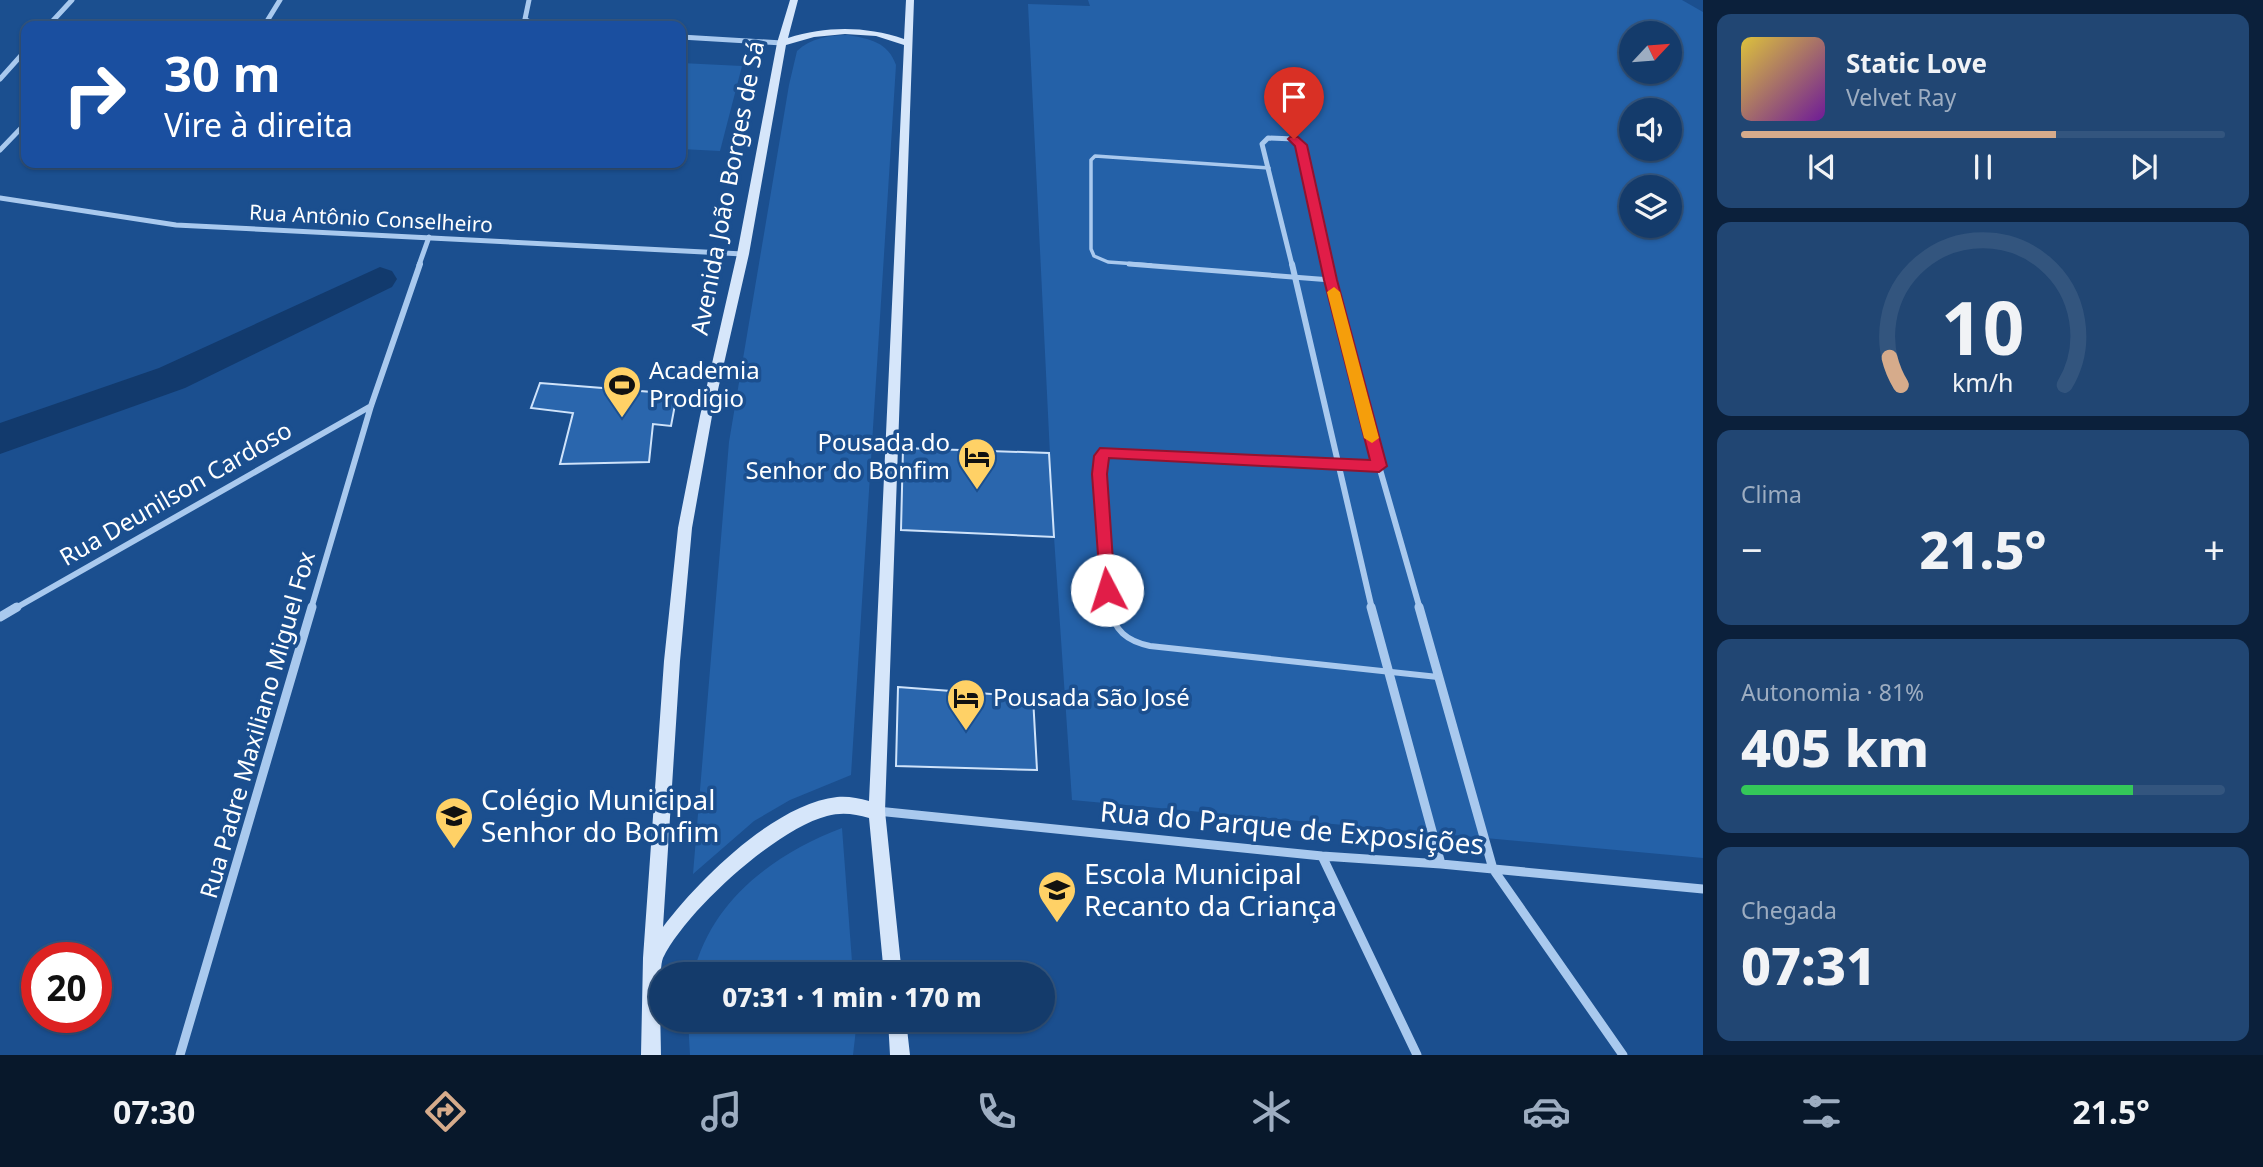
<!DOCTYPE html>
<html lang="pt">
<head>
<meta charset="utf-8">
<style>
  body { margin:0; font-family:"Noto Sans",sans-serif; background:#214673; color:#f1f3f6; height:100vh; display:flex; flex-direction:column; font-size:26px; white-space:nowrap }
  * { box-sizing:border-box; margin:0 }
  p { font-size:23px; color:#9dadc1 }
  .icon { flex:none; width:38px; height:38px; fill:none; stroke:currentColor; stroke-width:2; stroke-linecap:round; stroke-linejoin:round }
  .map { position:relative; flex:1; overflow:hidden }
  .side { display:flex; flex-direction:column; gap:14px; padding:14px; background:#0b203b; width:560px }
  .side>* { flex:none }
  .hud { position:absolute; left:21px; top:21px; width:665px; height:147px; border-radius:14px; box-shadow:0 2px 5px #0004,0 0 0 2px #33557e; background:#1a4fa0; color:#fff; overflow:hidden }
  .needle { width:46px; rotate:64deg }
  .buttons { position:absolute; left:1619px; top:21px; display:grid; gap:14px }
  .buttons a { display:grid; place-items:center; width:63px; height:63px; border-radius:50%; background:#143b6b; box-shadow:0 2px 5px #0004,0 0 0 2px #33557e; font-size:35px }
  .speed { position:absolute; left:21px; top:942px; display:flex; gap:14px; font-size:35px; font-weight:700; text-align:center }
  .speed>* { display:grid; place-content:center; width:91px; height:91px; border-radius:50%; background:#143b6b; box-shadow:0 2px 5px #0004,0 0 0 2px #33557e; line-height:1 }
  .speed .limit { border:10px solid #d22; background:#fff; color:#111 }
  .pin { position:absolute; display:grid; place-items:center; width:60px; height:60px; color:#fff; margin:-72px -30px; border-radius:50% 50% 50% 0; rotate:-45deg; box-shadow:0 0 7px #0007 }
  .pin .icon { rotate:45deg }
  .me { position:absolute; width:77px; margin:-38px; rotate:355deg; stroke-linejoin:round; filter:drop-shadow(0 0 5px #0008) }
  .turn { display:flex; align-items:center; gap:24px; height:147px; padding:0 28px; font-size:32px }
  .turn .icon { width:91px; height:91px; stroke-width:2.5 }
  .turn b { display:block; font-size:49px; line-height:60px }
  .big { font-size:52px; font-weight:800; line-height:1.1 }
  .side .tile { flex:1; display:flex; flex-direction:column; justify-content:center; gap:10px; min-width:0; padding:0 24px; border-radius:14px; background:#214673 }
  .side .dial { align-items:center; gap:0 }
  .dial svg { height:182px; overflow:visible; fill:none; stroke:#33557e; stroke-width:7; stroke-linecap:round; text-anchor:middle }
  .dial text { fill:#f1f3f6; stroke:none }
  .song { display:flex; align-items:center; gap:21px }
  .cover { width:84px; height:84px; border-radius:10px; background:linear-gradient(135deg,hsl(50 70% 55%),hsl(280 70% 35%)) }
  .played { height:7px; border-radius:4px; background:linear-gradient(90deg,#d6ab8b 65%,#33557e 65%) }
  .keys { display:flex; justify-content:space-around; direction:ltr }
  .heat { display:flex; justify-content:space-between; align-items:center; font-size:38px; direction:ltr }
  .charge { height:10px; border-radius:5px; background:linear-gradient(90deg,#34c759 81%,#33557e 0) }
  .trip { position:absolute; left:649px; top:962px; width:406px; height:70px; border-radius:35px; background:#143b6b; box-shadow:0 2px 5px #0004,0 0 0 2px #33557e; font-weight:800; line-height:70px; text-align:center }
  .menu { display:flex; height:112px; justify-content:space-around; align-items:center; background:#08182b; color:#9dadc1 }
  .menu .icon { width:49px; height:49px }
  .menu .on { color:#d6ab8b }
  .menu b { font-size:32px; color:#f1f3f6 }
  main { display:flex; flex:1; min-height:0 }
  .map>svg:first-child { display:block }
</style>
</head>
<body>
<main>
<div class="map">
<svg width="1703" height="1055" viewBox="0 0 1703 1055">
  <rect width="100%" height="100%" fill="#1b4f8f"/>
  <path fill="#2461a8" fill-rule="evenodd" d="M1088 0H1682L1703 12V858L1072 800 1054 537 1028 4 1090 6ZM1631 33H1670V72H1631ZM1631 110H1670V149H1631ZM1631 187H1670V226H1631Z
    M848 35C870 39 888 42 896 65L851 775 790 800 754 821 693 874 729 442 789 85 797 51C811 38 829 35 848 35Z
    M681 63 742 66 720 151 681 149Z
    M842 828 853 975H693C711 900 774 854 842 828Z
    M688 1020H857L853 1055H690Z"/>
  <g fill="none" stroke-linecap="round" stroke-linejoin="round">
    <path fill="#123a6d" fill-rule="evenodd" d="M380 267 392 271 397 279 392 287 185 388 0 454V423L159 368Z"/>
  </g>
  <path fill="#2a66ad" stroke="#cfe3fa" stroke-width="2" d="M540 383 677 394 671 426 653 424 649 462 560 464 573 413 531 408Z
    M903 448 1049 453 1054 537 901 530Z
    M898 687 1033 697 1037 770 896 766Z"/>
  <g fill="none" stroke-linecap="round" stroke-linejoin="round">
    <path stroke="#a9c9ee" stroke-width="3.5" d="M1151 265 1108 262 1094 256 1091 249V160L1095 156 1269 168"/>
    <path stroke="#a9c9ee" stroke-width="5" d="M1129 264 1331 280
      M1110 609C1103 565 1091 494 1106 452L1379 466"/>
    <path stroke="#a9c9ee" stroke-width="6" d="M1110 607C1114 631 1127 641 1150 646L1438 677"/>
    <path stroke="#a9c9ee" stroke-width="5" d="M529 0 525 19 536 26
      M48 26 72 0
      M122 26H191
      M264 26 280 0
      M681 37 782 43
      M0 79 26 50
      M0 150 26 123
      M0 198 176 225 743 254
      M419 265 429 237
      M1292 265 1262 144 1268 138 1294 139 1301 145 1328 265"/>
    <path stroke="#a9c9ee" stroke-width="6" d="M1292 264 1372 609
      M1327 264 1379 466 1420 609
      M14 609 371 406
      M311 609 371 406 420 264"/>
    <path stroke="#a9c9ee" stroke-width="9" d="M1371 607 1441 864
      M1419 607 1493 869 1623 1055
      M0 617 17 607
      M877 811 1322 856 1441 864 1703 889
      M1322 856 1417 1055
      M180 1055 312 607"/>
    <path fill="#d6e6fa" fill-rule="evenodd" d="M790 0H798L788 38C827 26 865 26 904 39L906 0H914L885 811 902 975H884L869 818C855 814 842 812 827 816 776 829 686 911 663 958 658 969 661 1039 661 1055H641L643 958 664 661 678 528 700 416 737 254 777 43ZM845 34 876 36 904 45 869 801C858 798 848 796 837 797 775 804 699 879 663 927L680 661 692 528 712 416 749 254 786 45 814 37Z
      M888 1020H906L910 1055H890Z"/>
  </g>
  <path fill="#e11d48" stroke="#92132f" stroke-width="2" d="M1290 137H1298L1307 145 1337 280 1387 466 1379 472 1109 458 1107 474 1115 590 1112 595 1107 597 1101 595 1092 474 1094 456 1100 448 1370 460 1324 280 1295 146 1288 139Z"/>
  <path fill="#f59e0b" d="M1334 287 1340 292 1379 438 1372 443 1364 438 1327 292Z"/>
  <defs>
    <symbol id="stadium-pin" viewBox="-11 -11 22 30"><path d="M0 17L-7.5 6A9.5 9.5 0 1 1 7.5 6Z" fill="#ffd166" stroke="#1b4f8f"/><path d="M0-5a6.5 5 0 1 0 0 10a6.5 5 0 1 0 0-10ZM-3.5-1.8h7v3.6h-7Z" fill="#111"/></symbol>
    <symbol id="hotel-pin" viewBox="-11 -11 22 30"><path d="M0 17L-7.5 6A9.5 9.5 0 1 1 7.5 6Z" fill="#ffd166" stroke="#1b4f8f"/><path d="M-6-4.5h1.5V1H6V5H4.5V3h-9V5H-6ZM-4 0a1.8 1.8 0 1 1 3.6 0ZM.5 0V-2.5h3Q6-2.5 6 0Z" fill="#111"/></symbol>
    <symbol id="school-pin" viewBox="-11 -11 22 30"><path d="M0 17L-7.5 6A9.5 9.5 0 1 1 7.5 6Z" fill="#ffd166" stroke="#1b4f8f"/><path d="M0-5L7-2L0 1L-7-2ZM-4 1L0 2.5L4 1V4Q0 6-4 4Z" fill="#111"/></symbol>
  </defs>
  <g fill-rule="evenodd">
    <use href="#stadium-pin" x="600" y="363" width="44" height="60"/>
    <use href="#hotel-pin" x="955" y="435" width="44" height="60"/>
    <use href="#hotel-pin" x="944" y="676" width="44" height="60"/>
    <use href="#school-pin" x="432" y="794" width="44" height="60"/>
    <use href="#school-pin" x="1035" y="868" width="44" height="60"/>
  </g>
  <g text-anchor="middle" stroke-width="7" stroke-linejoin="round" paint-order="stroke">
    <g font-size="21" fill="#fff" stroke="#1b4f8f">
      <text transform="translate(371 219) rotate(3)" y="7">Rua Antônio Conselheiro</text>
    </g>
    <g font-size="24" fill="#fff" stroke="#1b4f8f">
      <text transform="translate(728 188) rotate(-79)" y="8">Avenida João Borges de Sá</text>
      <text transform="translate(176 494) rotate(-30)" y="8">Rua Deunilson Cardoso</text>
      <text transform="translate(258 725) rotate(-74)" y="8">Rua Padre Maxiliano Miguel Fox</text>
    </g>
    <g font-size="24" fill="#fff" stroke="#1b4f8f" text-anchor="start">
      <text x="649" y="379">Academia<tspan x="649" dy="28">Prodigio</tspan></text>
      <text x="950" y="451" text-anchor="end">Pousada do<tspan x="950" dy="28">Senhor do Bonfim</tspan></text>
      <text x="993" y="706">Pousada São José</text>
    </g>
    <g font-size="28" fill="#fff" stroke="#1b4f8f" text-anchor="start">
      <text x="481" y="810">Colégio Municipal<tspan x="481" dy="32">Senhor do Bonfim</tspan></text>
      <text x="1084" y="884">Escola Municipal<tspan x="1084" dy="32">Recanto da Criança</tspan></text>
    </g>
    <g font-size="28" fill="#fff" stroke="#1b4f8f">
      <text transform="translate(1292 828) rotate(5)" y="10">Rua do Parque de Exposições</text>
    </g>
  </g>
</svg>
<div class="buttons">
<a><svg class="needle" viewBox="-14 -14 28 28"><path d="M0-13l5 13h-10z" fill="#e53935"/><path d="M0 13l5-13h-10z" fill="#9dadc1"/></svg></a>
<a><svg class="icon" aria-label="sound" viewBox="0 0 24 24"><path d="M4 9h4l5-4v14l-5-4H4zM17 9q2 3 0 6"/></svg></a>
<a><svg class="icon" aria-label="layers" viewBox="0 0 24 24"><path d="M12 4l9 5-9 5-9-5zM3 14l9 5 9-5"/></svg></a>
</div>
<div class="speed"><div class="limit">20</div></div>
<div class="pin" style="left:1294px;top:139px;background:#d93025"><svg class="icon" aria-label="arrive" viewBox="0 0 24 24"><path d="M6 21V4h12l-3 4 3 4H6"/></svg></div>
<svg class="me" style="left:1107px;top:590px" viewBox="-20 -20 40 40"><circle r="19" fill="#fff"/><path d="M0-13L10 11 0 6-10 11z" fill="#e11d48"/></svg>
<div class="trip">07:31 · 1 min · 170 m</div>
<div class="hud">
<div class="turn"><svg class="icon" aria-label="right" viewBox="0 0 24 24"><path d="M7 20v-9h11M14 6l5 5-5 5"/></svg><div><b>30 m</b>Vire à direita</div></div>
</div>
</div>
<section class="side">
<div class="tile">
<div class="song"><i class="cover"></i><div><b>Static Love</b><p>Velvet Ray</p></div></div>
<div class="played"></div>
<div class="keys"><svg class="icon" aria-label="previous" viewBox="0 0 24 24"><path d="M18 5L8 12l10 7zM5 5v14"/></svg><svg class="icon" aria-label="pause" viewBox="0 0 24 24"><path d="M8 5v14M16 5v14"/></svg><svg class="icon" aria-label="next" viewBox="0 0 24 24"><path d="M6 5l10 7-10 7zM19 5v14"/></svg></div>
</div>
<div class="tile dial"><svg viewBox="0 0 100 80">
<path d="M14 69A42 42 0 1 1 86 69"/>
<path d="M14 69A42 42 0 0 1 9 57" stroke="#d6ab8b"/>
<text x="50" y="56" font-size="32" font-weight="700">10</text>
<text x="50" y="72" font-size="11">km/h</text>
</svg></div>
<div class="tile"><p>Clima</p>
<div class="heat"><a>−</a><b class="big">21.5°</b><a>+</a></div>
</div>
<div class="tile"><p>Autonomia · 81%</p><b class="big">405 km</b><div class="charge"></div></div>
<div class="tile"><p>Chegada</p><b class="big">07:31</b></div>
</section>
</main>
<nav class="menu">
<b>07:30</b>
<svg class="icon on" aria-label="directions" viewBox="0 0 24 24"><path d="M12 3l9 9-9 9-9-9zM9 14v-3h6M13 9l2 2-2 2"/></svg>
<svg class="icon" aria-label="music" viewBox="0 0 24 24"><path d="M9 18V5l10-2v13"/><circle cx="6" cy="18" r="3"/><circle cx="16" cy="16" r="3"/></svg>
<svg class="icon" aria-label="phone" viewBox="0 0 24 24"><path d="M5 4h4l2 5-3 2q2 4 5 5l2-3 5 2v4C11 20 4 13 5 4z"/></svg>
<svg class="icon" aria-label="climate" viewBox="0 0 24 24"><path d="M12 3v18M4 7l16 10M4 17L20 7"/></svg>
<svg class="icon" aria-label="car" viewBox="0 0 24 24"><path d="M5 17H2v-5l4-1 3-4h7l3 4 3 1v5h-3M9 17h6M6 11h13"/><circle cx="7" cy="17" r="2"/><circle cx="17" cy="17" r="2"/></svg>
<svg class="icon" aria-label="filters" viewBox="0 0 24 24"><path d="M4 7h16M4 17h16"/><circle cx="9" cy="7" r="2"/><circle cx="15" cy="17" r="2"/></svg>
<b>21.5°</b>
</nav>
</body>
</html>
